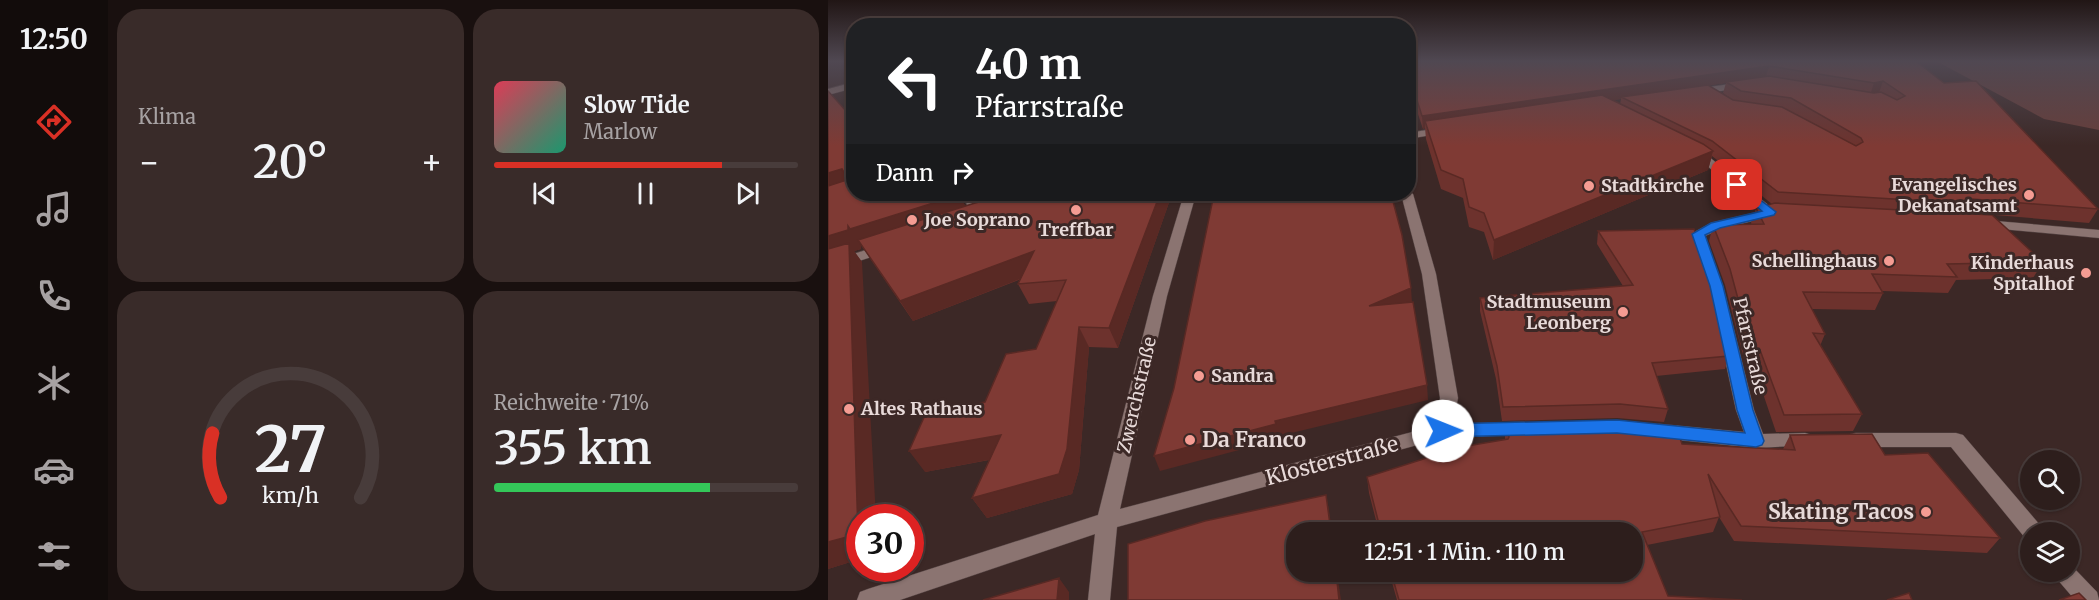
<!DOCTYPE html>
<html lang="de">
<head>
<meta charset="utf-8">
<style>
  body { margin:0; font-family:Merriweather,serif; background:#392b29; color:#f1f3f6; height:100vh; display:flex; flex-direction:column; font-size:22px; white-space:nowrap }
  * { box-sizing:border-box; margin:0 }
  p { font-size:20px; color:#a7a2a3 }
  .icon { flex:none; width:33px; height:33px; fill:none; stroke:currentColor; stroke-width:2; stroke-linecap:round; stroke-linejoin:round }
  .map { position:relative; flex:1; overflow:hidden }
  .panel { display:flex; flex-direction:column; gap:9px; padding:9px; background:#19100f; width:720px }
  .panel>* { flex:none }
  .guide { position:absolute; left:18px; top:18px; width:570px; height:183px; border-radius:24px; box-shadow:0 2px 4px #0004,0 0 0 2px #483c3b; background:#202124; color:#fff; overflow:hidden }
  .buttons { position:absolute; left:1192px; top:450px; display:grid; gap:12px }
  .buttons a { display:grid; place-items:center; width:60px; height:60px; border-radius:50%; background:#2d1e1c; box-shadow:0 2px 4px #0004,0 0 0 2px #483c3b; font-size:30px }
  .speed { position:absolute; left:18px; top:504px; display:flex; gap:12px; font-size:30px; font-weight:700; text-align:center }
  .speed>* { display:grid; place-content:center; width:78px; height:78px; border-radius:50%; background:#2d1e1c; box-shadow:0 2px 4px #0004,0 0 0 2px #483c3b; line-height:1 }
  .speed .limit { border:9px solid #d22; background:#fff; color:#111 }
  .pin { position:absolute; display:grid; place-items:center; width:51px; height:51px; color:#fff; margin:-26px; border-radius:12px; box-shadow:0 3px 9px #0006 }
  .me { position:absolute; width:66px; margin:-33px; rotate:89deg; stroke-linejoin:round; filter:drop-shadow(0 0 4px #0008) }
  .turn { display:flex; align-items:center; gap:21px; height:126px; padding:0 30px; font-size:27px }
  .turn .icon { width:78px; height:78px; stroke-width:2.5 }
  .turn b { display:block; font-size:42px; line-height:51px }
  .then { display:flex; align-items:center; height:57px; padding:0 30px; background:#0003; gap:12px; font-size:22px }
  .big { font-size:45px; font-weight:600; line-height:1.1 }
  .panel .widget { flex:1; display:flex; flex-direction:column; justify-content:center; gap:9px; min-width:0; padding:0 21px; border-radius:24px; background:#392b29 }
  .panel .dial { align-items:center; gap:0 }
  .dial svg { height:156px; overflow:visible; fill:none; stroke:#483c3b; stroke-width:7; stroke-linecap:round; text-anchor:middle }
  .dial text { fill:#f1f3f6; stroke:none }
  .song { display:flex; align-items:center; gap:18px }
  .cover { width:72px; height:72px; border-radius:9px; background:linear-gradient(135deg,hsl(350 70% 55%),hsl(160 70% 35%)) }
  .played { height:6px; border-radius:3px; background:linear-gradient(90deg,#d93025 75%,#483c3b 75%) }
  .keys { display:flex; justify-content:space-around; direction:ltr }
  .heat { display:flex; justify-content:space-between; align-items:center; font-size:33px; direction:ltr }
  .charge { height:9px; border-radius:4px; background:linear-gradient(90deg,#34c759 71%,#483c3b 0) }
  .panel .tiles { flex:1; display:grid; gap:9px; grid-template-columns:repeat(2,1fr) }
  .trip { position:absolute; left:458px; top:522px; width:357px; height:60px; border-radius:24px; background:#2d1e1c; box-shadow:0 2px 4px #0004,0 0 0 2px #483c3b; font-weight:600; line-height:60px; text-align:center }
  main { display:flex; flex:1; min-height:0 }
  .tabs { display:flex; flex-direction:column; width:108px; justify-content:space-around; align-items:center; background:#120c0b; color:#a7a2a3 }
  .tabs .icon { width:42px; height:42px }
  .tabs .current { color:#d93025 }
  .tabs b { font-size:27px; color:#f1f3f6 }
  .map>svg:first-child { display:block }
</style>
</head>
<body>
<main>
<nav class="tabs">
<b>12:50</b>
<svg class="icon current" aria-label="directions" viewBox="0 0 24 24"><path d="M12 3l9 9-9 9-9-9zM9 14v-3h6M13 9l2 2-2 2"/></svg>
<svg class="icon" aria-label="music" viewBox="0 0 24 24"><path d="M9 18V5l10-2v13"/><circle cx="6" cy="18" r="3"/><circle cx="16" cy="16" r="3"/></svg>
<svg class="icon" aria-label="phone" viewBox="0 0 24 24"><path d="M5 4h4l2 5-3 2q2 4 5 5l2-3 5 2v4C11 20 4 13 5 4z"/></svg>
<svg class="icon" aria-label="climate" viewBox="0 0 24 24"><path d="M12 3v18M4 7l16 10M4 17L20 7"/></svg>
<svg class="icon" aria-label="car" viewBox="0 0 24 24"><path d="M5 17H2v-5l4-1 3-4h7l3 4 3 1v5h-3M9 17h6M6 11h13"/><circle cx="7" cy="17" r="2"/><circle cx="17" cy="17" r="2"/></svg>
<svg class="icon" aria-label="filters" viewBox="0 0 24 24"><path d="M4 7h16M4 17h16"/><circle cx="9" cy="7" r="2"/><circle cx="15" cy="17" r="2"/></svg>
</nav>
<section class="panel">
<div class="tiles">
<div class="widget"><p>Klima</p>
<div class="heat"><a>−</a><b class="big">20°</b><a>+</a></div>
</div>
<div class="widget">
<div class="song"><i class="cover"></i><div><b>Slow Tide</b><p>Marlow</p></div></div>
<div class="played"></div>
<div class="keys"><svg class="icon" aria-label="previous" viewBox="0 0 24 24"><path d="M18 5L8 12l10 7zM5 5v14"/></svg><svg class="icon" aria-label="pause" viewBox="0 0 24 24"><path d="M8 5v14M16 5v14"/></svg><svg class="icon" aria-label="next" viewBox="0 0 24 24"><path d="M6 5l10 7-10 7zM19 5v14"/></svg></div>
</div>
<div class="widget dial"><svg viewBox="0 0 100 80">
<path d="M14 69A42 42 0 1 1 86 69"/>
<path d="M14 69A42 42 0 0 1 10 36" stroke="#d93025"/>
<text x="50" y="56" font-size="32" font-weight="700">27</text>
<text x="50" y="72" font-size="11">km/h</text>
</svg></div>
<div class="widget"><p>Reichweite · 71%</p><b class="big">355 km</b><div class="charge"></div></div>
</div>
</section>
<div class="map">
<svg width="1271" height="600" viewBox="0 0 1271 600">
  <rect width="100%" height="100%" fill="#3c2826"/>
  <path fill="#673d39" d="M1110 62H1271V130L1216 119Z"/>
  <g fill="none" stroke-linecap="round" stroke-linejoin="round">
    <defs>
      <path id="minor" d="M917 82 920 83V87L866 95 861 92 866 89Z
        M617 127 621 128V132L580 139V133Z
        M864 149 880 156 949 212 948 215 893 229 877 236 895 286 926 410 935 434 977 433 984 435 986 440 984 445 928 448 831 438 825 436 822 431 825 426 831 424 916 432 908 410 881 286 863 234 883 223 933 211 872 160 860 154V150Z
        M580 191 585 194 608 274 630 398 625 424 696 422 702 424 705 429 702 434 615 438 289 527 282 600H260L267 534 72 600H29L32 592 40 589 270 515 325 296 356 194H368L339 296 292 509 607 426 612 398 594 274 573 194H580Z
        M134 194H146L157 217 156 220H146Z
        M1156 220 1271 230V238L1151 227 1149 224 1151 221Z
        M57 244 62 245 64 248 62 251 0 271V262Z
        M1028 433H1128L1135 435 1212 525 1215 532H1203V541L1198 539 1123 447H1028L1021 445 1019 440 1021 435Z
        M1242 564 1269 592 1271 600H1247L1229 579 1226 572H1242Z"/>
      <path id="tertiary" d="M26 82V88L0 95V89Z"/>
    </defs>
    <use href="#minor" stroke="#554544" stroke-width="1"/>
    <use href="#tertiary" stroke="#554544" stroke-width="1"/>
    <use href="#minor" fill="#8b7471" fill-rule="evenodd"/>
    <use href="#tertiary" fill="#8b7471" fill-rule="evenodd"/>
  </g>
  <path fill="#6d322d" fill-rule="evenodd" d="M580 62H1089L1270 209 1261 223 1143 213 1142 214 1215 262 1205 278 1128 280 1120 293 1054 291 1055 293 1047 310 984 309 997 334 992 346 1034 414 1025 431 948 432 926 367H918L897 285 881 241 885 225H924L923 223 928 208 944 204 884 156 880 170 665 260 656 232 641 227 635 198 613 189 598 139 597 128 595 129 583 93ZM898 83 895 93 906 101 881 85ZM793 99 792 104 784 100Z
    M0 91 26 120V194H133L132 195 137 206 152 202 148 194H344L290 348 261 347 251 470 244 494 159 518 144 498 161 460 97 472 157 402 208 349 229 301 201 304 190 284 193 279 85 321 33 245V249L26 251 34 262 32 559 0 569Z
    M770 231 901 356 897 369 828 376 840 409 836 422 789 418 674 421 668 379 652 311V298L795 286 769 244Z
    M677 424 854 444 955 449 962 435 1057 455 1172 538 1159 553 906 541 891 517 885 532 819 545 840 596 914 600H569L561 572H804V532H551L541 493 539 477 677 440Z"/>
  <path fill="#592924" d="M941 66 938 77 795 98 793 97V99L599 128 597 121V128L595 129 594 116Z
    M583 81V93H580V82Z
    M1055 81 1051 93 1042 95 1046 83Z
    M885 151 880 170 665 260 666 240Z
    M14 169 25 187 0 196V173Z
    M130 194H133L132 195 141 214 35 248 22 229Z
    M148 194H216L156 209Z
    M332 194H344L290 348 281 328Z
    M20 226 33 245V249L26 251 34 262 48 518H32V559L0 569V236Z
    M206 251 215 270 85 321 72 301Z
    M583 288 584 303 541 306Z
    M251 327 261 347 251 470 244 494 159 518 144 498Z
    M599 385 600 400 451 436 452 439 332 471 326 456 447 421Z
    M173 435 186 455 97 472 81 451Z
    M498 495 501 510 504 532H503Z
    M508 572H509L513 600H511Z
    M231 578 241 592V600H229Z"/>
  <path fill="#7f3a34" stroke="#592924" stroke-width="1.5" d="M580 62H1089L1116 83 1148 81 1270 209 1143 199 1148 204 950 192 884 141 793 97 880 85 905 100 954 107 1028 146 1035 142 1033 138 963 98 913 91 898 82 941 76 1046 93 1053 92 1069 100 1077 96 1055 81 1046 83 941 66 594 116 583 81 580 82Z
    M0 91 26 120V194H130L131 195 22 229 20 226V230L0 236V186L19 180 22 174H17L14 169 0 173Z
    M774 95 875 144 885 151 666 240 656 213 641 207 635 179 613 170 597 121Z
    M184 194H332L281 328 251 327 239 449 231 474 144 498 173 435 81 451 98 413 157 402 178 354 208 349 238 280 190 284 206 251 72 301 30 240 147 203Z
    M386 194H563L574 235 583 288 541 306 585 302 599 385 447 421 448 424 326 456 346 388Z
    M947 203 1164 215 1215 262 1119 264 1129 277 1044 274 1055 293 975 292 997 334 985 333 1034 414 956 415 932 350 924 351 902 269 885 225 936 224 928 208Z
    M866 229 883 274 901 356 824 363 840 409 792 404 675 407 669 366 652 298 805 285 770 231Z
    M21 243 30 534 0 542V249Z
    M792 421 848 426 854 444 967 450 962 435 1044 434 1057 455 1100 453 1172 538 913 526 880 474 892 517 814 532 840 596 914 600H571L563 572H804V532H553L539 477 633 447 680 439 681 437 677 424Z
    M498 495 503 532H468V572H508L511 600H300V544L377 521Z
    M231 578 229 600H155Z
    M1081 593 1084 600H1059Z
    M1251 593 1258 600H1231Z"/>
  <linearGradient id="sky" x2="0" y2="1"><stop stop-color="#211615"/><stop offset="0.42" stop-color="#504852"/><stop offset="1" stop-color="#504852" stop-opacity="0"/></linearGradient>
  <rect width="1271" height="146" fill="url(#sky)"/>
  <path fill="#1a73e8" stroke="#114b97" stroke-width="1.5" d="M909 182 948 212 946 215 892 228 877 235 895 286 925 410 936 441 934 445 928 447 789 433 615 437 610 435 607 431 610 426 615 424 789 420 917 433 909 410 882 286 864 234 883 223 934 211 905 187 903 185Z"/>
  <g fill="#f59c93" stroke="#3c2826" stroke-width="2">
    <circle cx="761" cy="186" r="6"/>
    <circle cx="1201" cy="195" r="6"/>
    <circle cx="248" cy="210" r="6"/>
    <circle cx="84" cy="220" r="6"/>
    <circle cx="1061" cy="261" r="6"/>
    <circle cx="1258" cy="273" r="6"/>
    <circle cx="795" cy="312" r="6"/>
    <circle cx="371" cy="376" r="6"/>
    <circle cx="21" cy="409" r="6"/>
    <circle cx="362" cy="440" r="6"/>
    <circle cx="1098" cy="512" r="6"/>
  </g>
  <g text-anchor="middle" stroke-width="6" stroke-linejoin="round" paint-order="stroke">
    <g font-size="18" font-weight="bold" fill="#e8dad9" stroke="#3c2826" text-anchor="end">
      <text x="1189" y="191">Evangelisches<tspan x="1189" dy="21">Dekanatsamt</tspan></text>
      <text x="773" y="192" text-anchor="start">Stadtkirche</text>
      <text x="96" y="226" text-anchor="start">Joe Soprano</text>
      <text x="248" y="236" text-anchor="middle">Treffbar</text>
      <text x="1049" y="267">Schellinghaus</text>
      <text x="1246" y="269">Kinderhaus<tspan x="1246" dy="21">Spitalhof</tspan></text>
      <text x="783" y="308">Stadtmuseum<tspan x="783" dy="21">Leonberg</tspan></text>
      <text x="383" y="382" text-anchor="start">Sandra</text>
      <text x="33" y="415" text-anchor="start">Altes Rathaus</text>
    </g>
    <g font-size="18" fill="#e8dad9" stroke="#3c2826">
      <text transform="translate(922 346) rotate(77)" y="6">Pfarrstraße</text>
      <text transform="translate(309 395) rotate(-77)" y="6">Zwerchstraße</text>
    </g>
    <g font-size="21" font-weight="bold" fill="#e8dad9" stroke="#3c2826" text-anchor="start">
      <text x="374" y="447">Da Franco</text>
      <text x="1086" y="519" text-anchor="end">Skating Tacos</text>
    </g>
    <g font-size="21" fill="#e8dad9" stroke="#3c2826">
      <text transform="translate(504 461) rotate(-15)" y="7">Klosterstraße</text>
    </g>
  </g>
</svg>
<div class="buttons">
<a><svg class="icon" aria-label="search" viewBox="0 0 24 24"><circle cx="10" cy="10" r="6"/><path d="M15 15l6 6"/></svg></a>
<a><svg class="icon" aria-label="layers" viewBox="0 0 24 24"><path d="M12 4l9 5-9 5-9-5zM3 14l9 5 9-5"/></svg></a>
</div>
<div class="speed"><div class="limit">30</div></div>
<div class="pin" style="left:909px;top:185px;background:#d93025"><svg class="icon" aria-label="arrive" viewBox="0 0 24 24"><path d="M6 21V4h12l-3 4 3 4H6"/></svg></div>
<svg class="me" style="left:615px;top:431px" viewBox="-20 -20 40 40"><circle r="19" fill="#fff"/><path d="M0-13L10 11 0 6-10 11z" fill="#1a73e8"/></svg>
<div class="trip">12:51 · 1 Min. · 110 m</div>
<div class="guide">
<div class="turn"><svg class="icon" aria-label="left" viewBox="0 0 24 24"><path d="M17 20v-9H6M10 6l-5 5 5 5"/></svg><div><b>40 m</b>Pfarrstraße</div></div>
<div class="then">Dann<svg class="icon" aria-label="right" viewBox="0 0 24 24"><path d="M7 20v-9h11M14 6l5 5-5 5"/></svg></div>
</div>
</div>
</main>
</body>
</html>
